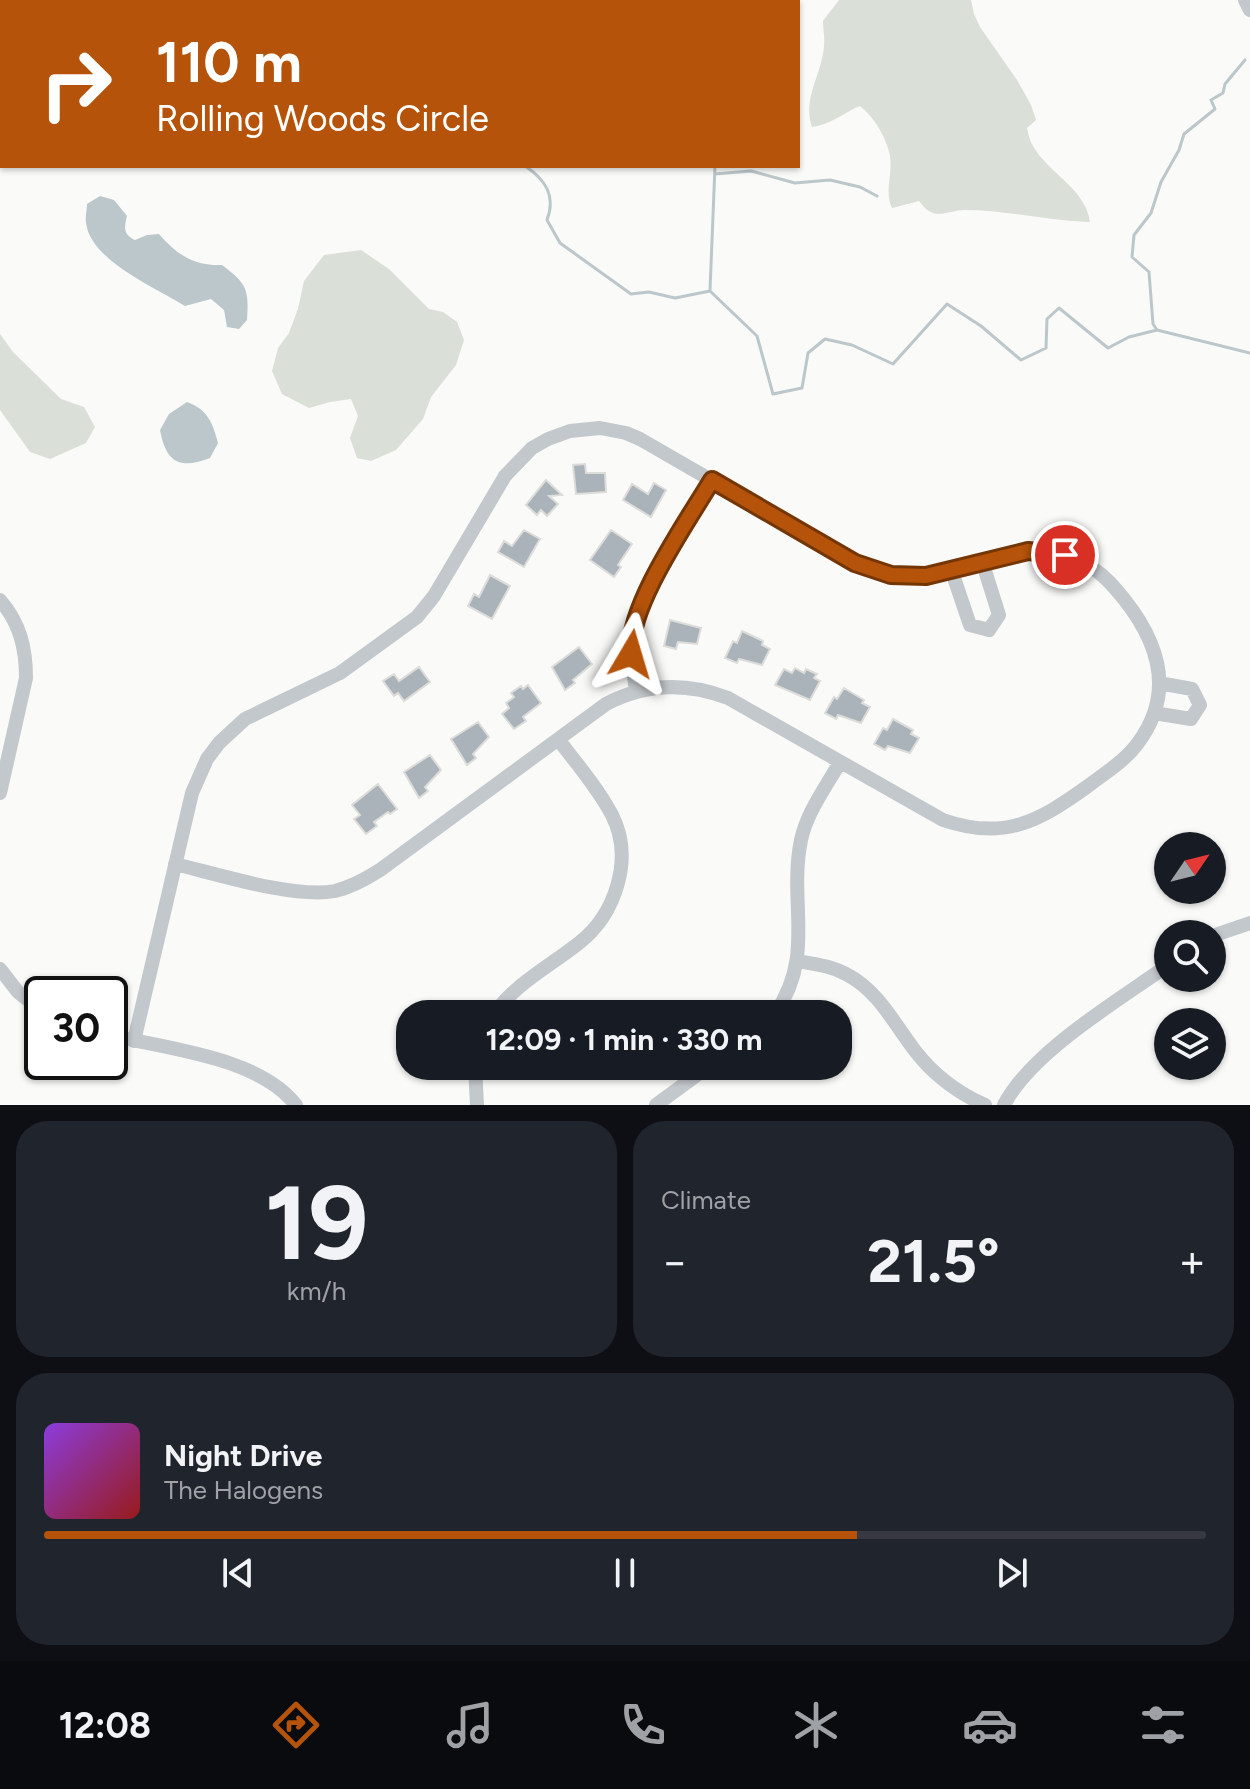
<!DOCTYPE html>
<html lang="en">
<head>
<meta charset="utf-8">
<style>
  body { margin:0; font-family:Figtree,sans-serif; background:#20242c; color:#f1f3f6; height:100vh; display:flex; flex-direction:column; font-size:30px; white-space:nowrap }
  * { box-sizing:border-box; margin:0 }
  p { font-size:26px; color:#9ea1a6 }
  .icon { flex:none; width:44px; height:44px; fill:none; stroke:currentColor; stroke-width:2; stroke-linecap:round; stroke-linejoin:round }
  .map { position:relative; height:1105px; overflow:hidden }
  .side { display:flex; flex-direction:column; gap:16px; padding:16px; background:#0d0f14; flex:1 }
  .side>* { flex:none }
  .banner { position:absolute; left:0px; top:0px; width:800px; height:168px; box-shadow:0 2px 6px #0004; background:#b45309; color:#fff; overflow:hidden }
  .needle { width:52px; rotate:55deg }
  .tools { position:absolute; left:1154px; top:832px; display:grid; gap:16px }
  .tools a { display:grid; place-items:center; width:72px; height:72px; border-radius:50%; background:#171b24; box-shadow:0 2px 6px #0004; font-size:40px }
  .speed { position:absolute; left:24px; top:976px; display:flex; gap:16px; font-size:40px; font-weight:700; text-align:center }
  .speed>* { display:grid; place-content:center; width:104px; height:104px; border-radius:50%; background:#171b24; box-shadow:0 2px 6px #0004; line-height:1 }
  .speed .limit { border:4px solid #111; border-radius:12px; background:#fff; color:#111 }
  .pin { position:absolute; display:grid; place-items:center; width:68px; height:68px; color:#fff; margin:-34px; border:4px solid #fff; border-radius:50%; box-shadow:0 2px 8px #0007 }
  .me { position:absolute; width:88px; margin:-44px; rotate:7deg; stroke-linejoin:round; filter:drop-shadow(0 0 6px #0008) }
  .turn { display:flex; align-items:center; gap:28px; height:168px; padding:0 24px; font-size:36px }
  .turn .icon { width:104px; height:104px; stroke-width:2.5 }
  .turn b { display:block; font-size:56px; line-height:68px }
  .big { font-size:60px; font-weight:700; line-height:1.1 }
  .side .card { flex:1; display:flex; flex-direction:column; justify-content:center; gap:12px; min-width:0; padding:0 28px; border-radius:32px; background:#20242c }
  .side .dial { align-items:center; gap:0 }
  .dial b { font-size:104px; line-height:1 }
  .song { display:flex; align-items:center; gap:24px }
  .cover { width:96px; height:96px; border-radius:12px; background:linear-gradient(135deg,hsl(270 70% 55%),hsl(0 70% 35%)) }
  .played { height:8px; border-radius:4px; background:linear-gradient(90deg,#b45309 70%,#363941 70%) }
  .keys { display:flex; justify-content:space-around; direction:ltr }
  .heat { display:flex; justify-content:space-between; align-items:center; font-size:44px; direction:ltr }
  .side .tiles { flex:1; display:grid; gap:16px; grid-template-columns:1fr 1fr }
  .card:last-child { grid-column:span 2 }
  .trip { position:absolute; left:396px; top:1000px; width:456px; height:80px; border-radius:32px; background:#171b24; box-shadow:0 2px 6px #0004; font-weight:700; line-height:80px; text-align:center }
  .menu { display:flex; height:128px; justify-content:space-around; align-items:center; background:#090b0e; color:#9ea1a6 }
  .menu .icon { width:56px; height:56px }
  .menu .current { color:#b45309 }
  .menu b { font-size:36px; color:#f1f3f6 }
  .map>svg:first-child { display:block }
</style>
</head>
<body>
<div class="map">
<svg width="1250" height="1105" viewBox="0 0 1250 1105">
  <rect width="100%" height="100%" fill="#fafaf8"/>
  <path fill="#dadfd7" d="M839 0H971L974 14 980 27 1017 80 1031 105 1036 120 1027 128C1032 168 1085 182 1090 222 1048 221 1008 210 964 210 954 210 942 216 933 213 927 211 923 206 919 201L892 208C884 192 893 173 890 156 887 138 874 117 860 106 843 113 830 125 812 127 802 98 822 75 824 46 825 38 823 29 823 21Z
    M361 250 389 269 429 309 443 312 457 322 464 340 456 365 431 397 423 419 396 450 371 461 357 458 350 438 358 416 351 399 330 402 309 408 282 394 272 371 278 348 289 333 298 309 304 281 324 255Z
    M0 334 13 352 61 399 84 407 95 427 86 443 50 459 30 452 0 410Z"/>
  <path fill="#bbc7cb" d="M100 196 114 200 127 216C124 228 123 234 135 240L147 235 159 234C177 255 194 266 222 265 247 284 249 289 247 320L239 329 227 327 224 310 211 299 185 306C155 287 91 261 86 223 85 217 87 210 87 204Z
    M187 402C207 409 213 423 218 443L210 458C179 470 166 462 160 430L169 414Z"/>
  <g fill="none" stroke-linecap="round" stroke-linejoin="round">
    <path stroke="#bbc7cb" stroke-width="3" d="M338 0V2
      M525 166C546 180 556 196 547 220L560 243 631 294 649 292 675 298 710 291
      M715 174 751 171 795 183 830 180 860 187 877 196
      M710 290 715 166
      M710 291 757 336 773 394 802 388 808 353 825 339 852 345 893 364 947 304 981 326 1021 360 1046 348 1047 319 1059 308 1108 348 1129 337 1157 330 1250 353
      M1157 330 1153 324 1149 272 1132 257 1134 235 1151 213 1161 182 1179 150 1184 134 1215 109 1211 100 1223 93 1225 84 1245 60"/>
  </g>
  <path fill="#aab3b9" stroke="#dcdcda" stroke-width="2" d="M585 464 586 473H605L606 492 576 494 573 465Z
    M546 480 562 495 549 496 558 504 547 516 541 510 537 515 526 505Z
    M654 483 666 490 651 517 623 500 632 484 648 494Z
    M524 530 540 539 524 567 498 552 504 541 512 546Z
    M611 530 632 544 618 565 621 567 614 577 590 560Z
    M490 575 510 586 492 619 468 606 474 594 479 597Z
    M670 620 701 628 697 644 678 642 676 649 664 646Z
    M742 631 763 641 762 645 770 649 762 665 739 659 737 663 725 658 733 641 737 643Z
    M579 647 592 664 573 680 575 683 565 690 552 667Z
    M419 667 430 682 404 701 398 693 394 696 383 681 394 674 399 681Z
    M795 668 804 673 806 669 817 674 814 678 820 681 810 700 775 685 784 669 792 673Z
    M528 685 541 703 523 717 526 721 514 729 502 714 509 708 506 703 514 697 511 693 521 686 523 689Z
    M844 688 864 700 862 703 870 707 861 723 838 715 836 719 825 713 834 697 837 699Z
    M893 719 913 730 911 734 919 738 910 753 888 746 885 750 874 744 883 728 887 730Z
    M478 722 489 737 473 754 476 758 467 765 451 739Z
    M430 755 441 770 425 787 428 791 419 798 404 772Z
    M378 784 397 809 390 814 388 812 374 822 377 826 366 834 354 819 360 815 352 805Z"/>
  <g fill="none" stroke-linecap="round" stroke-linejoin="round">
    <path stroke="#c3c8cc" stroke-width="7" d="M100 2 101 0"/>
    <path stroke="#c3c8cc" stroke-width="14" d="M649 0 650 2
      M1245 0 1250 10
      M951 569 970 625 989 630 999 615 982 561
      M0 600C20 623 26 648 26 678L0 793
      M636 691 630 647 636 615 712 480
      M1154 713 1191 719 1200 705 1192 689 1159 683
      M1212 936 1250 923
      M798 961C815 964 831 966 846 974 878 990 895 1025 916 1052 934 1075 958 1093 985 1105
      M0 969 18 992 42 1011
      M494 1014C516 983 550 966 579 943 616 914 634 858 612 815 598 788 576 763 558 739
      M775 1014C816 954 788 904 801 840 807 812 826 787 840 762
      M110 1035C167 1049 259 1057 296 1105
      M134 1041 192 793 207 759 219 743 245 719 340 673 417 617 434 596 505 476 532 448 548 439 570 431 600 428 626 433 640 439 855 563C873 571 892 578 913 577 977 575 1031 526 1094 569 1106 577 1115 588 1124 599 1159 643 1175 693 1138 743 1125 761 1105 773 1088 786 1038 822 1004 841 943 820L728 698C686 682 646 683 606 704L380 870C366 879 351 887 335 891 295 899 217 874 175 864
      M475 1066 477 1105
      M656 1105 709 1066
      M1004 1105C1032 1051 1118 1001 1168 965"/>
  </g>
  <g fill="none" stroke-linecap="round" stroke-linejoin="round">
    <defs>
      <path id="route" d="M631 654C627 607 687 522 712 480L855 563 891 575 926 576 1028 551 1065 555"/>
    </defs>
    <use href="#route" stroke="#753606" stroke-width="20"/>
    <use href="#route" stroke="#b45309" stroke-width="14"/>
  </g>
</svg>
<div class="tools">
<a><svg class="needle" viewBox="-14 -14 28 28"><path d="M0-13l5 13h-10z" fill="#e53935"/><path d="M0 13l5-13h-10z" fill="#9ea1a6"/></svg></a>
<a><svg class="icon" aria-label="search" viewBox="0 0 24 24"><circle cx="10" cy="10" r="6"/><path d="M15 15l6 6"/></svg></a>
<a><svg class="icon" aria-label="layers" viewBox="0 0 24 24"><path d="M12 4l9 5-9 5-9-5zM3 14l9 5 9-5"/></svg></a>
</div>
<div class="speed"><div class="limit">30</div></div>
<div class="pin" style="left:1065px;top:555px;background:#d93025"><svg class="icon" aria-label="arrive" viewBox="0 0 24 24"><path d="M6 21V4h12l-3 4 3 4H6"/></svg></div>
<svg class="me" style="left:631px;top:654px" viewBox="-20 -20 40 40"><path d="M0-17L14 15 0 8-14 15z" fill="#b45309" stroke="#fff" stroke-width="4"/></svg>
<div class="trip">12:09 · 1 min · 330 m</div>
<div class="banner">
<div class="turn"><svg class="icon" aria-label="right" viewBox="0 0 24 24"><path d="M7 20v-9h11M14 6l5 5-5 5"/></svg><div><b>110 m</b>Rolling Woods Circle</div></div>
</div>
</div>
<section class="side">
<div class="tiles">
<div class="card dial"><b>19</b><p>km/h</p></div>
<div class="card"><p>Climate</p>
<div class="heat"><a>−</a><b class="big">21.5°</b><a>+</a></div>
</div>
<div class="card">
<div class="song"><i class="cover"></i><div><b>Night Drive</b><p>The Halogens</p></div></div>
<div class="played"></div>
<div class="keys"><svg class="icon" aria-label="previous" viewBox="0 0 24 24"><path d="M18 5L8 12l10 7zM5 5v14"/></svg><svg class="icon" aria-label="pause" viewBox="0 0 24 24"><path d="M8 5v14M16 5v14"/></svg><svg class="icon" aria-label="next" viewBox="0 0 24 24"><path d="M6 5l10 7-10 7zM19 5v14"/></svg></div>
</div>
</div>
</section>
<nav class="menu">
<b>12:08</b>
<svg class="icon current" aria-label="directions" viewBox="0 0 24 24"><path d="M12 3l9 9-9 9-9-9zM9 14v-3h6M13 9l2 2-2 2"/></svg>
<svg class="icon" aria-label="music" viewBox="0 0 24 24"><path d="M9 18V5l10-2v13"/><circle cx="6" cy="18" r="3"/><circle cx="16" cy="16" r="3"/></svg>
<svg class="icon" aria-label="phone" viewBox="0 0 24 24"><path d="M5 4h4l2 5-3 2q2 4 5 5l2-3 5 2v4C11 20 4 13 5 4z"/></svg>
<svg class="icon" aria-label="climate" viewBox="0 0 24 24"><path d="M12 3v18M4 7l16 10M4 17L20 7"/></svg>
<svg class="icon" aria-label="car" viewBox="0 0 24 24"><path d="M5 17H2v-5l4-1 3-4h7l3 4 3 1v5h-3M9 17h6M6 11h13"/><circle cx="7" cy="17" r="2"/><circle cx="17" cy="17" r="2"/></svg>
<svg class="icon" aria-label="filters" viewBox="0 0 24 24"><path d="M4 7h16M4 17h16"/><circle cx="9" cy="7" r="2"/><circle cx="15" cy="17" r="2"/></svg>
</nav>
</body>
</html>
